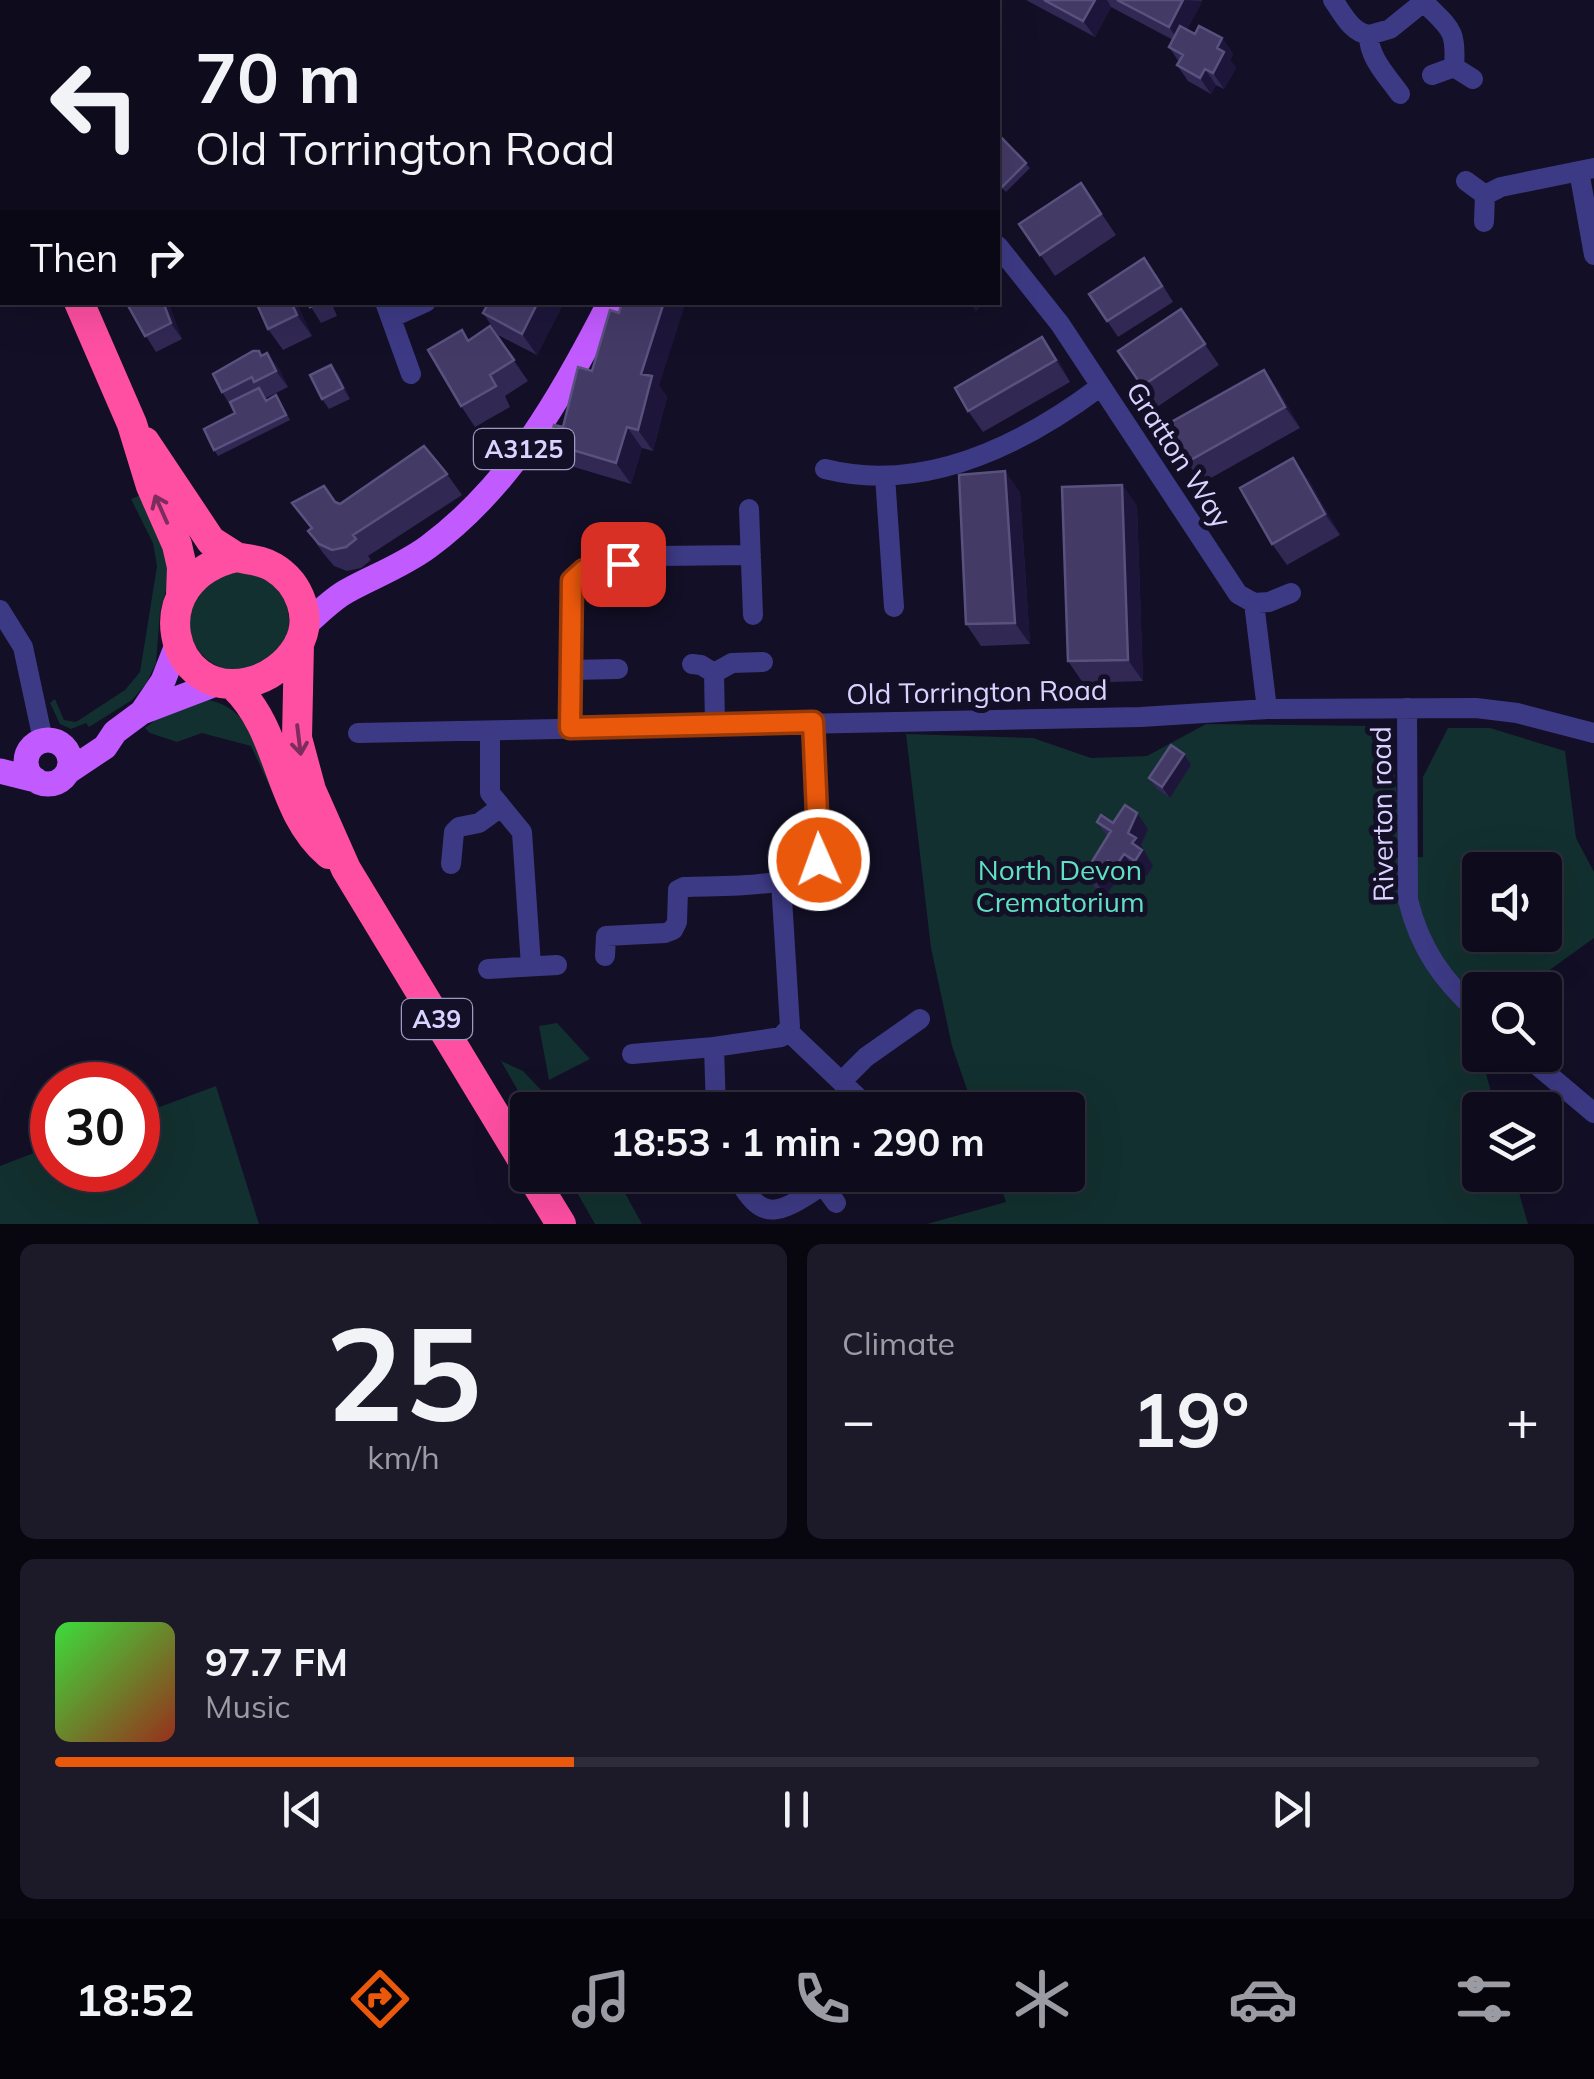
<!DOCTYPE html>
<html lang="en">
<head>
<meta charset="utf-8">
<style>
  body { margin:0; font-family:Mulish,sans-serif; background:#1c1929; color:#f1f3f6; height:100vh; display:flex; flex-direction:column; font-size:38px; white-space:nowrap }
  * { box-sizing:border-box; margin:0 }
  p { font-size:32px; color:#9b9ba3 }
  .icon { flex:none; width:55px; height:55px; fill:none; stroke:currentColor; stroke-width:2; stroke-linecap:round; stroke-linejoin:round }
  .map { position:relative; height:1224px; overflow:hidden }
  .drawer { display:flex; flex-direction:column; gap:20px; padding:20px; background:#08060f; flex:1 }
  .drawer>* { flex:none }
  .top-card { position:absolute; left:0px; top:0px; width:1000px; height:305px; box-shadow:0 10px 40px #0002,0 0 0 2px #2e2b3b; background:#0e0b1c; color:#f1f3f6; overflow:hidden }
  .fabs { position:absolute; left:1462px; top:852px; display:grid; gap:20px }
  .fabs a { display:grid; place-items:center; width:100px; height:100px; border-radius:10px; background:#0e0b1c; box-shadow:0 10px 40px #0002,0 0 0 2px #2e2b3b; font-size:50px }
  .speed { position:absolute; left:30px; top:1062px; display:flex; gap:20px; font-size:50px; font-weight:700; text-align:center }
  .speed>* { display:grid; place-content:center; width:130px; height:130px; border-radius:50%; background:#0e0b1c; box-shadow:0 10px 40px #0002,0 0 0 2px #2e2b3b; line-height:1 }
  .speed .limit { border:15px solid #d22; background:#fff; color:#111 }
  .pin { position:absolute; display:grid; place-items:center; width:85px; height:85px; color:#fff; margin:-42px; border-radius:20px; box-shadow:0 5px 15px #0006 }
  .me { position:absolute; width:110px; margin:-55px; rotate:358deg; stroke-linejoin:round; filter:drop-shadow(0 0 8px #0008) }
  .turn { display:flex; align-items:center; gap:35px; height:210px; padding:0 30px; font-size:45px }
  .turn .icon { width:130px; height:130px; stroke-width:2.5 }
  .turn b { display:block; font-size:70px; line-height:85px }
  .then { display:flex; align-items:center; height:95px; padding:0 30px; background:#0003; gap:20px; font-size:38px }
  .big { font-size:75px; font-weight:700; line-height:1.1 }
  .drawer .card { flex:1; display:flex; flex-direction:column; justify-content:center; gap:15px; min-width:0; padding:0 35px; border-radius:15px; background:#1c1929 }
  .drawer .dial { align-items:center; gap:0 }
  .dial b { font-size:130px; line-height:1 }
  .song { display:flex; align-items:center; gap:30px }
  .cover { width:120px; height:120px; border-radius:15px; background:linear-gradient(135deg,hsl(120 70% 55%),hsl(10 70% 35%)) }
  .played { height:10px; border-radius:5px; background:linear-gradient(90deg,#ea580c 35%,#2e2b3b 35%) }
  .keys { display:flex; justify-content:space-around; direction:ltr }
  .heat { display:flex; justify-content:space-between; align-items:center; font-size:55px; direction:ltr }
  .drawer .tiles { flex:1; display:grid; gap:20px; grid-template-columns:1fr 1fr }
  .card:last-child { grid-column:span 2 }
  .trip { position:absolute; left:510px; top:1092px; width:575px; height:100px; border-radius:10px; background:#0e0b1c; box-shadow:0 10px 40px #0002,0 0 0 2px #2e2b3b; font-weight:700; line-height:100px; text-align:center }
  .tabs { display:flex; height:160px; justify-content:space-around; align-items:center; background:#06040b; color:#9b9ba3 }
  .tabs .icon { width:70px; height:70px }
  .tabs .current { color:#ea580c }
  .tabs b { font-size:45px; color:#f1f3f6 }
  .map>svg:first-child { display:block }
</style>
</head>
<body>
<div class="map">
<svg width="1594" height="1224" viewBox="0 0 1594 1224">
  <rect width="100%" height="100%" fill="#130f26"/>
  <path fill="#12302f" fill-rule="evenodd" d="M143 494 165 540 169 580 160 612 156 663 146 684 132 700 89 727 86 723 71 729 60 724 50 703 55 699 64 720 76 722 125 690 140 672 157 566 153 543 131 499Z
    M189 621a50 50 0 1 1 100 0a50 50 0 1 1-100 0Z
    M195 698C255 702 258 753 276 800L251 746 202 733 177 742 150 733 145 728 178 703Z
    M1206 724 1376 726 1392 755 1399 809 1397 858 1423 857V777L1448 728H1490L1565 751 1576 838 1594 872V938L1522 990H1480V1020L1473 1026 1496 1110H1480V1175H1514L1528 1224H927L1006 1202 997 1175H1068V1110H974L952 1046 931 948 906 734 1033 738 1091 758 1147 756ZM1480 870H1545V935H1480Z
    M557 1023 590 1059 549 1080 539 1026Z
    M501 1061 523 1071 560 1110H529Z
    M216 1086 259 1224H0V1166L52 1146V1170H138V1115Z
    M567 1175H615L642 1224H595Z"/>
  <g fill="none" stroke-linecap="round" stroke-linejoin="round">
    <path stroke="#3d3a85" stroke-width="20" d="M492 0 495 2
      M1333 0C1343 14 1351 32 1369 35 1368 57 1388 77 1400 94
      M1424 2C1449 28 1457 28 1454 67L1432 75
      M1369 35 1390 29 1426 0
      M1454 67 1473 79
      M1579 171 1594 255
      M1466 181 1485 195
      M1485 195 1501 187 1594 168
      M1484 222 1485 195
      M998 246 1060 324 1238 594 1254 603
      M385 302 411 374
      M391 318 426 302
      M825 469C925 494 1024 444 1101 386
      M885 476 894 607
      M749 509 753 615
      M1254 603 1267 709
      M1254 603 1269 602 1291 593
      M0 610 23 647 43 740
      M692 664 701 665 714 673
      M570 670 618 669
      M1407 708 1408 900C1420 949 1443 981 1480 1014
      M715 724 714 673 732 663 763 662
      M570 728V591L577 574 591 568 613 567 657 556 751 555
      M490 731V793L522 832 531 966
      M358 733 1141 717 1267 709 1476 708 1517 713 1594 733
      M451 864 454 832 459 827 479 823 501 807
      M605 956 606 936 665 933 673 930 677 922 678 890 684 887C719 885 798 891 819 860L813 722
      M488 969 557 965
      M788 1031 871 1110
      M632 1054 714 1047
      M1525 1055 1594 1113
      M843 1080 866 1057 920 1019
      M716 1110 714 1047 781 1037 790 1027 781 882
      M736 1175C762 1224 778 1215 823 1185L836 1203
      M886 1182 901 1181 912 1175"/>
    <path stroke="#c25bff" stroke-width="25" d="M761 2 763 0
      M305 625C318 614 332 599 347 591 374 576 402 566 428 547 512 485 563 394 610 302
      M142 712 163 681 177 645
      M26 762a22 22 0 1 1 44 0a22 22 0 1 1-44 0Z
      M0 771 36 780
      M69 771 105 747 115 732 142 712 218 683"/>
    <path stroke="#ff4fa3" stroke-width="30" d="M0 149 2 154
      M79 302 132 424 151 486 177 545 182 567 181 595
      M145 442 211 541 236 557
      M236 557C249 560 262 560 273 567 300 583 314 619 297 647 287 664 268 678 249 682 169 701 139 579 236 557Z
      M299 643 297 738 311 790 346 869 528 1169
      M234 686C283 732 277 810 329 854
      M531 1175 561 1224"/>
  </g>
  <path fill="#312854" d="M1026 0H1202L1187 30 1195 34 1222 38 1233 54 1230 60 1236 68 1224 89 1216 85 1211 94 1188 81 1177 65 1179 62 1169 47 1173 40 1111 7 1095 37Z
    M998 134 1030 168 1006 192 998 184Z
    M1081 183 1116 235 1055 276 1019 224Z
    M1156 274 1173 302 1118 337 1089 294Z
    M168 302 182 339 156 352 125 303Z
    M296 302 312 336 283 350 268 329Z
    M308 302H331L337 316 321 323Z
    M489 302H564L537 355 498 335 483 313Z
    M1181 309 1219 365 1157 407 1118 351Z
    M619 313 659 386 667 397 653 451 642 448 631 484 564 464 549 443 563 427 592 371Z
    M490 326 528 381 505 396 510 407 475 427 461 406 469 340Z
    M267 353 279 369 288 387 266 398 267 400 280 401 290 420 218 456 214 450 235 413 222 392 262 355Z
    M1057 358 1070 382 983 432 968 411Z
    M331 365 339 375 350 399 329 409 322 399Z
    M1279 391 1300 428 1202 483 1187 462Z
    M1005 471 1020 493 1030 644 981 646 966 624Z
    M447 474 462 495 368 556 371 560 361 568 347 571 334 566 323 553 308 531 311 529 292 503 340 504Z
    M1308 479 1340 535 1287 565 1272 544Z
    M1122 485 1137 506 1143 681 1083 683 1068 661Z
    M1184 754 1191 765 1170 798 1157 789 1149 778Z
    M1097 822 1148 829 1141 845 1153 866 1146 877 1135 870 1127 882 1119 877 1106 896 1096 889 1085 873 1107 836Z"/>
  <path fill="#1d163a" d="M560 0H581L580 2H560Z
    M702 0H721L720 2H701Z
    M1095 0H1107L1111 7 1095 37 1083 21Z
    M1183 0 1203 1 1180 43 1169 27Z
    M1222 38 1233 54 1230 60 1236 68 1224 89 1213 73 1217 48Z
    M1205 69 1216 85 1211 94 1200 78Z
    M163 302H168L182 339 171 323Z
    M291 302H296L312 336 297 315Z
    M538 302H564L537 355 522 334Z
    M664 302H686L659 386 667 397 653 451 638 430 641 374Z
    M969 302H984L976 312Z
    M1042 337 1057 358 1070 382 1056 360Z
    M267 353 279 369 288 387 276 371Z
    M331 365 339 375 350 399 343 388Z
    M1264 370 1279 391 1300 428 1285 407Z
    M627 427 642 448 631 484 616 463Z
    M1293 458 1308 479 1340 535 1325 514Z
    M1005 471 1020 493 1030 644 1015 623Z
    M1122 485 1137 506 1143 681 1128 660Z
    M1184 754 1191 765 1170 798 1162 787Z
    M1137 813 1148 829 1141 845 1153 866 1146 877 1135 861 1132 843 1128 833Z
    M1124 854 1135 870 1127 882 1116 866Z
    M1108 861 1119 877 1106 896 1095 880Z"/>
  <path fill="#433a66" stroke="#5a527e" stroke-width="2.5" d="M0 0H104L105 2H2V27L0 22Z
    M233 0H300L302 2H229Z
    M358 0H445L447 2H359Z
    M674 0H702L701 2H673Z
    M1044 0H1095L1083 21Z
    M1117 0H1183L1169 27Z
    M1180 26 1195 34 1199 26 1222 38 1217 48 1224 52 1213 73 1205 69 1200 78 1177 65 1183 55 1169 47Z
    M998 134 1026 163 1002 187 998 183Z
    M1081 183 1101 214 1040 255 1019 224Z
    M1144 258 1162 286 1107 321 1089 294Z
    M126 302H163L171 323 145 336Z
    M256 302H291L297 315 268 329Z
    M308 302H321L310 307Z
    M489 302H538L522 334 483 313Z
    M622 302H664L641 374 652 376 638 430 627 427 616 463 549 443 554 425 563 427 578 367 592 371 610 310 619 313Z
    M1181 309 1205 344 1142 386 1118 351Z
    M490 326 514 360 490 375 496 386 461 406 428 350 462 330 468 341Z
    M1042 337 1056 360 968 411 955 388Z
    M253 351H259L261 356 267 353 276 371 254 382 252 377 222 392 213 374Z
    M331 365 343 388 322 399 310 375Z
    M1264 370 1285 407 1187 462 1166 425Z
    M259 388 266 401 276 395 286 415 214 450 204 429 235 413 230 402Z
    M424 446 447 474 353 535 356 539 346 547 332 550 319 544 308 531 312 528 292 503 324 486 335 502 340 504Z
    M1293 458 1325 514 1272 544 1240 488Z
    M1005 471 1015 623 966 624 959 475Z
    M1122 485 1128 660 1068 661 1062 487Z
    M1171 745 1184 754 1162 787 1149 778Z
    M1125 805 1137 813 1128 833 1136 838 1132 843 1142 850 1135 861 1124 854 1116 866 1108 861 1095 880 1085 873 1111 831 1097 822 1101 815 1113 823Z"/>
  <defs><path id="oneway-shaft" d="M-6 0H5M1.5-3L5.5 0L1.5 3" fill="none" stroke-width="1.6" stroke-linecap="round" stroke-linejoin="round" transform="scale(2.5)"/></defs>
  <g stroke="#7d2c5e">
    <use href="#oneway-shaft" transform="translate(161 509) rotate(-114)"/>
    <use href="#oneway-shaft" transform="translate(299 740) rotate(83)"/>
  </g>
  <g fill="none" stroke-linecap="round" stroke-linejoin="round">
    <defs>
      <path id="route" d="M623 564 584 570 572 581 570 728 813 722 819 860"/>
    </defs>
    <use href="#route" stroke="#983908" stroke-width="25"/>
    <use href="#route" stroke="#ea580c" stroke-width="18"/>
  </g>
  <g text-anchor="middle" stroke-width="10" stroke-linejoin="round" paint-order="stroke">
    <g fill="#130f26" stroke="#9e99be" stroke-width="2.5">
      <rect x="474" y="429" width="100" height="40" rx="8"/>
      <rect x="402" y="999" width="70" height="40" rx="8"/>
    </g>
    <g font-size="25" font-weight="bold" fill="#d9d4ff">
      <text x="524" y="458">A3125</text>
      <text x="437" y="1028">A39</text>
    </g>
    <g font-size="28" fill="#d9d4ff" stroke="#130f26">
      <text transform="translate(1179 455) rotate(57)" y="10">Gratton Way</text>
      <text transform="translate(977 692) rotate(-1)" y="10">Old Torrington Road</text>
      <text transform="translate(1382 814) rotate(-91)" y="10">Riverton road</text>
    </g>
    <g font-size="28" fill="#5fe0c0" stroke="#130f26">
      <text x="1060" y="880">North Devon<tspan x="1060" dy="32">Crematorium</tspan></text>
    </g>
  </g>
</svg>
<div class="fabs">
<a><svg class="icon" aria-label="sound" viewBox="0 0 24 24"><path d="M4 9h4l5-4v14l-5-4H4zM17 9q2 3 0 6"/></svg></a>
<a><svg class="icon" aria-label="search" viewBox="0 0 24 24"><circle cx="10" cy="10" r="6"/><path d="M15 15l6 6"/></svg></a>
<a><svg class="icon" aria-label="layers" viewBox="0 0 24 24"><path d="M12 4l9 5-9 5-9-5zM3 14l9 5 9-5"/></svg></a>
</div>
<div class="speed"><div class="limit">30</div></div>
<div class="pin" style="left:623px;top:564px;background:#d93025"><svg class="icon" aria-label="arrive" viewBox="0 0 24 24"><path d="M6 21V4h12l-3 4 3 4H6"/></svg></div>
<svg class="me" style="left:819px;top:860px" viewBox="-20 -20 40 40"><circle r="17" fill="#ea580c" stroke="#fff" stroke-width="3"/><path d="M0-11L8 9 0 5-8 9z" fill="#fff"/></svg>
<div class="trip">18:53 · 1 min · 290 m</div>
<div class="top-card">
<div class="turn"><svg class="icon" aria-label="left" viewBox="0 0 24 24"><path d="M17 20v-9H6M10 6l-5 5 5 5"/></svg><div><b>70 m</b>Old Torrington Road</div></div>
<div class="then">Then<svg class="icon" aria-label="right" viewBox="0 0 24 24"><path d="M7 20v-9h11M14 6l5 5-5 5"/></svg></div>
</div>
</div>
<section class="drawer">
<div class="tiles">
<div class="card dial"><b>25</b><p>km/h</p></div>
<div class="card"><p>Climate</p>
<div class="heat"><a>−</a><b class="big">19°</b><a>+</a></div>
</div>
<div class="card">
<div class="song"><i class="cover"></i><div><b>97.7 FM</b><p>Music</p></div></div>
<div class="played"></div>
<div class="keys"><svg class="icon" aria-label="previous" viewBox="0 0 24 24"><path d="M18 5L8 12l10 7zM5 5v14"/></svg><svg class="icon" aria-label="pause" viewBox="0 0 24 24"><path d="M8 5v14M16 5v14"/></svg><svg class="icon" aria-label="next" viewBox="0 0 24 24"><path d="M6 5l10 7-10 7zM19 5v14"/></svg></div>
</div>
</div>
</section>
<nav class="tabs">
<b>18:52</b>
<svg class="icon current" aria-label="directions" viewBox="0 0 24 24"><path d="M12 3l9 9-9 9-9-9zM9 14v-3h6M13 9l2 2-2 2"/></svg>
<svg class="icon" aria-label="music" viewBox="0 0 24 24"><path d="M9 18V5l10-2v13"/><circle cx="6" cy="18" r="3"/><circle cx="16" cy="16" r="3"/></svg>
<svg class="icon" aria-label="phone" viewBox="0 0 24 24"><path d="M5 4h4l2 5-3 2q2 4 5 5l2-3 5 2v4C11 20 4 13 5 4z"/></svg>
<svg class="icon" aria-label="climate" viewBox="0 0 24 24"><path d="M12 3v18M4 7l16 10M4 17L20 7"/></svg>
<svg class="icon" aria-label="car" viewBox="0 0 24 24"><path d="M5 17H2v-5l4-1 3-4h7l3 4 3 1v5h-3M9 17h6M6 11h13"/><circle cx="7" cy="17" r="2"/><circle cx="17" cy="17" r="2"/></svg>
<svg class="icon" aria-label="filters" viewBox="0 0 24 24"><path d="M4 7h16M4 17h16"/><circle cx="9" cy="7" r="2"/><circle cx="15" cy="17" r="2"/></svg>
</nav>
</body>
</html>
